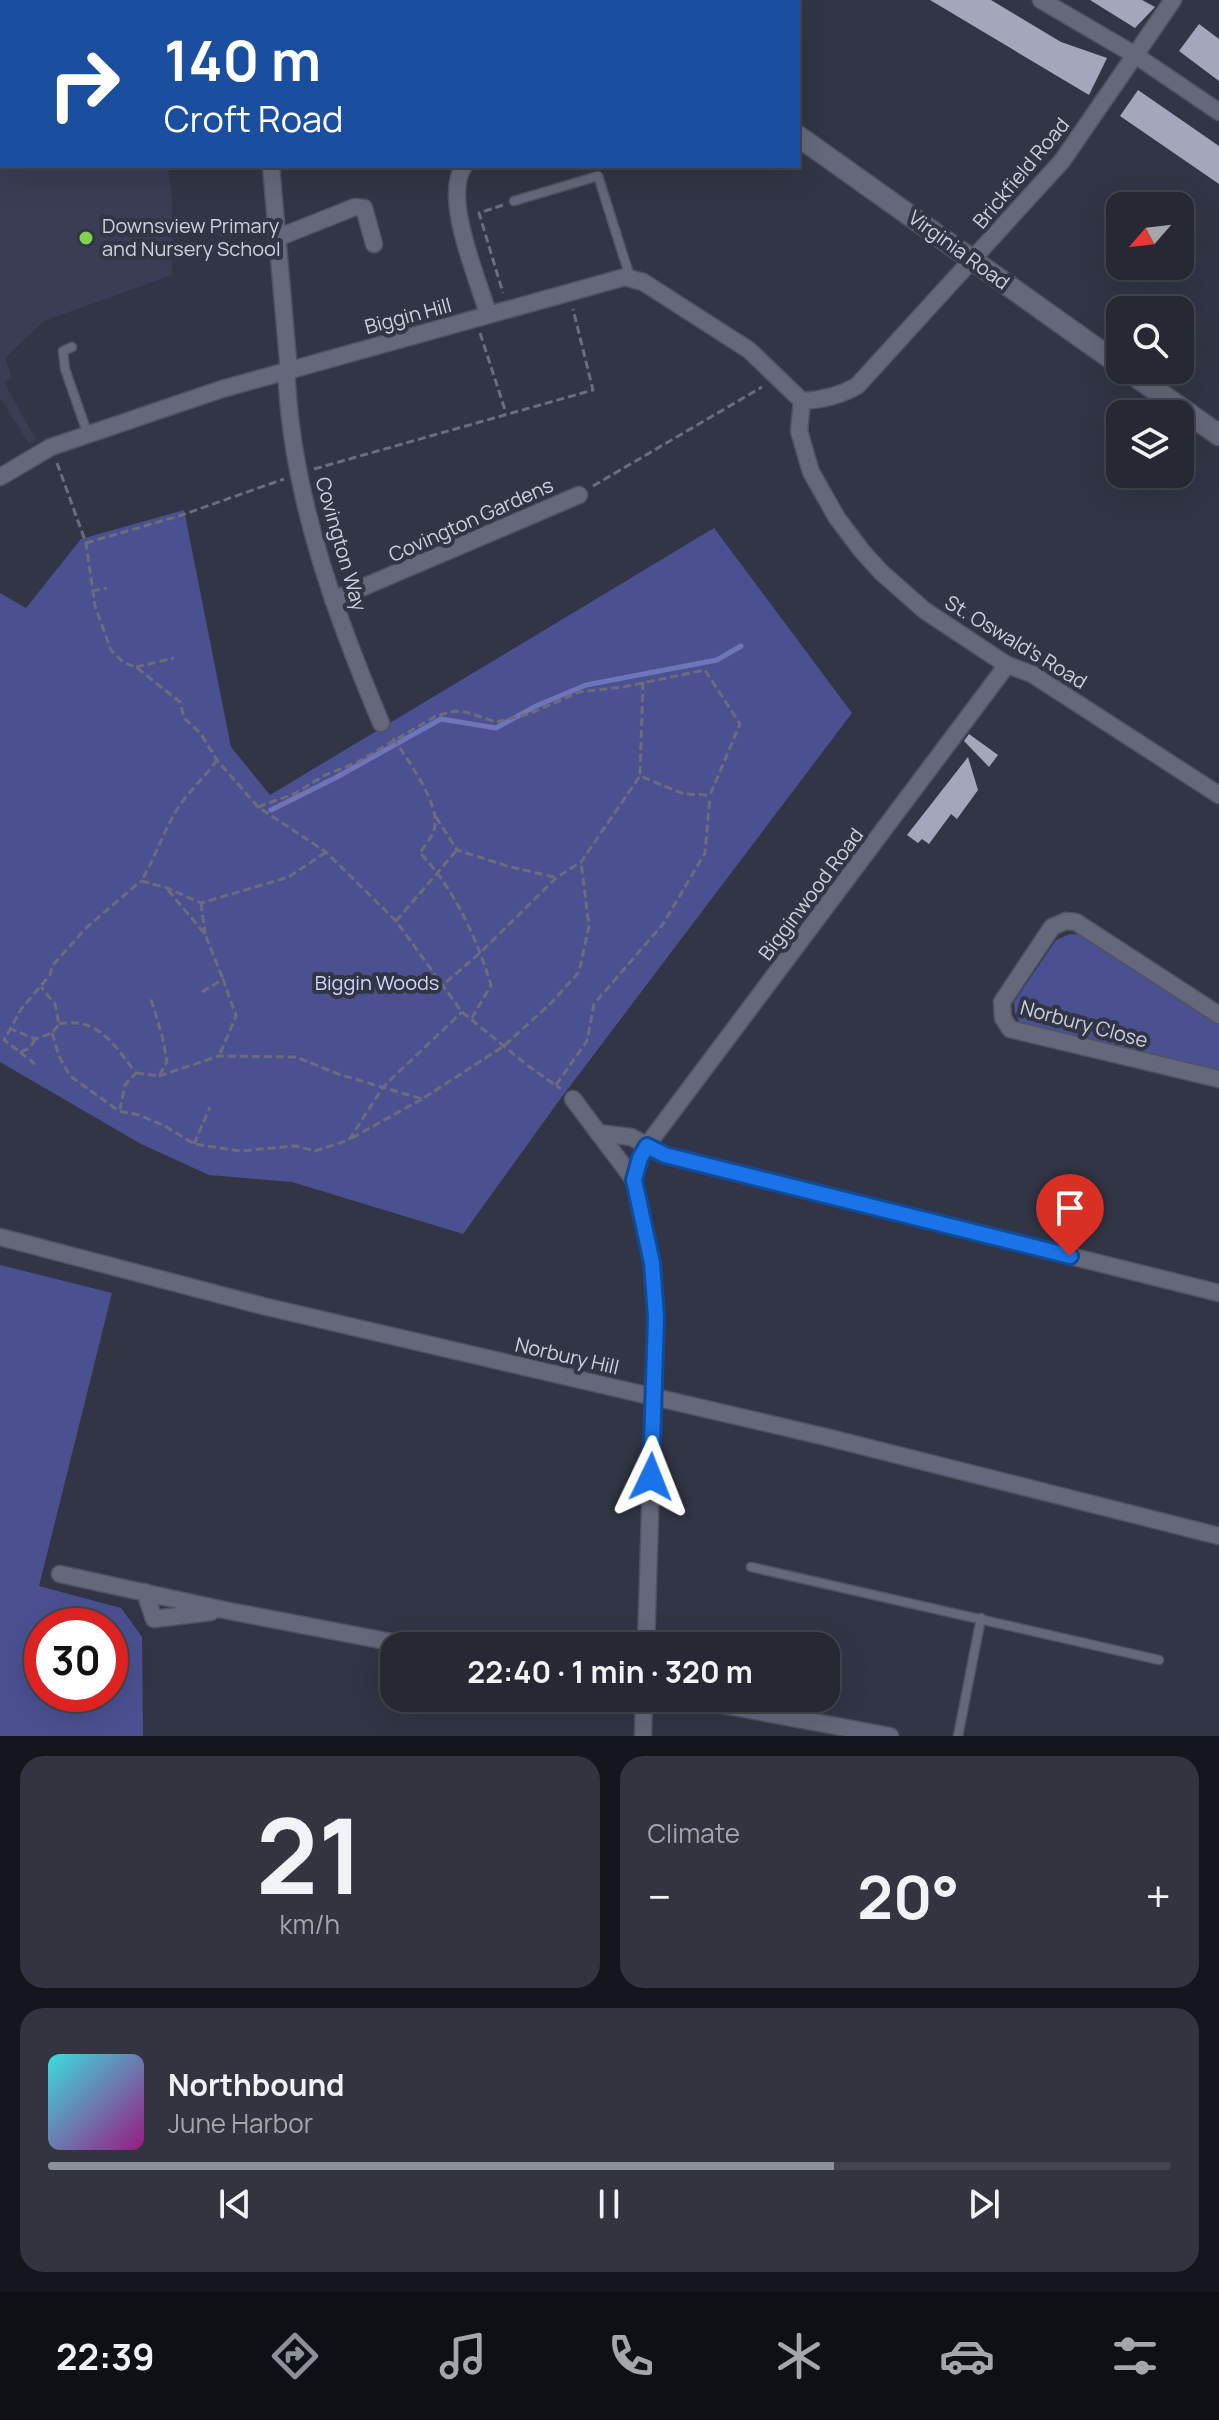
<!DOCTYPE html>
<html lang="en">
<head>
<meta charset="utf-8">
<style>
  body { margin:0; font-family:Manrope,sans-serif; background:#323440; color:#f1f3f6; height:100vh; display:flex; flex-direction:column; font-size:30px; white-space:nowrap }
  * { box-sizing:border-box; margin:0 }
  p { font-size:26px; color:#a4a6ac }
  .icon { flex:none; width:44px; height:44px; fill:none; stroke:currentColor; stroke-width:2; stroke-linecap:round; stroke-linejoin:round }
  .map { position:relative; height:1736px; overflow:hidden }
  .drawer { display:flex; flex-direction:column; gap:20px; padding:20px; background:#15161d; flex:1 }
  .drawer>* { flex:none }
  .hud { position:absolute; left:0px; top:0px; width:800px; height:168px; box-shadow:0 8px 32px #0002,0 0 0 2px #42444f; background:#1a4fa0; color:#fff; overflow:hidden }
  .needle { width:52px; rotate:242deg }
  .tools { position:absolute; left:1106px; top:192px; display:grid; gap:16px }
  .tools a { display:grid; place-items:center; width:88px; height:88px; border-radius:16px; background:#262834; box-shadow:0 8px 32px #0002,0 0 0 2px #42444f; font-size:40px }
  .speed { position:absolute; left:24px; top:1608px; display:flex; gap:16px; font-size:40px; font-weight:700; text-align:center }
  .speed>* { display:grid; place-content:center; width:104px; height:104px; border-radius:50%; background:#262834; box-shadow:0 8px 32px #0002,0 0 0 2px #42444f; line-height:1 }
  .speed .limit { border:12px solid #d22; background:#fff; color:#111 }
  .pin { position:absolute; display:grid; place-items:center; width:68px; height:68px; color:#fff; margin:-82px -34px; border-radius:50% 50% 50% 0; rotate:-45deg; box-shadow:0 0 8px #0007 }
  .pin .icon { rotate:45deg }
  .me { position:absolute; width:88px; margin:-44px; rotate:2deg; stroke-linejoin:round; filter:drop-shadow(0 0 6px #0008) }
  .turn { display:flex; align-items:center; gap:28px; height:168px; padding:0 32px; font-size:36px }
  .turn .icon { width:104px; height:104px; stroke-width:2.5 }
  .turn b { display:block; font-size:56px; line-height:68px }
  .big { font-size:60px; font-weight:700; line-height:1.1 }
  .drawer .tile { flex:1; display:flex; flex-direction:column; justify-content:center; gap:12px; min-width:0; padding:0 28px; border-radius:24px; background:#323440 }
  .drawer .dial { align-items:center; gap:0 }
  .dial b { font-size:104px; line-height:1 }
  .song { display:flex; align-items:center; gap:24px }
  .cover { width:96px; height:96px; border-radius:12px; background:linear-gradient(135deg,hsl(180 70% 55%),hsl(310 70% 35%)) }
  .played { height:8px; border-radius:4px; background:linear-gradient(90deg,#8c9099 70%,#42444f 70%) }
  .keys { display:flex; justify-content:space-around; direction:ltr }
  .heat { display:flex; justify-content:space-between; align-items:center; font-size:44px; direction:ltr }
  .drawer .tiles { flex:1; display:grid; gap:20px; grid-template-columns:1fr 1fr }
  .tile:last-child { grid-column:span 2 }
  .trip { position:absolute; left:380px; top:1632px; width:460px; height:80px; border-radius:24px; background:#262834; box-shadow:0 8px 32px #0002,0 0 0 2px #42444f; font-weight:700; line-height:80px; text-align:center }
  .dock { display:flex; height:128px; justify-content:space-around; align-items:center; background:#0f1015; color:#a4a6ac }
  .dock .icon { width:56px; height:56px }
  .dock .selected { color:#8c9099 }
  .dock b { font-size:36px; color:#f1f3f6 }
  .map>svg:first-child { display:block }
</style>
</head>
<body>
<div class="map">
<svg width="1219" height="1736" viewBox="0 0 1219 1736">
  <rect width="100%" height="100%" fill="#323545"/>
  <path fill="#3a3d53" d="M0 0H178L2 2V166H168L172 200V275L44 321 5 358 12 378 4 382 36 440 29 443 0 398Z"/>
  <path fill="#4b5091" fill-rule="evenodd" d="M184 510 231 747 270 795 714 528 852 713 558 1102 463 1234 292 1182 209 1175 141 1144 0 1062V593L26 608 81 539Z
    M1070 934 1083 935 1219 1024V1072L1021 1025 1015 1013 1014 1002 1056 940Z
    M0 1265 112 1293 39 1586 121 1608 142 1637 143 1736H0ZM42 1626H110V1694H42Z"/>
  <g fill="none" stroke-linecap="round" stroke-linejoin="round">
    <path stroke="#6e75ba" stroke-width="5" d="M271 810 337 777 441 719 496 728 536 706 586 685 717 660 741 646"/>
  </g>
  <path fill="#a4a7bb" d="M930 0H991L1061 42 1107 58 1089 95Z
    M1090 0H1142L1155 7 1135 28Z
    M1199 24 1219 39V81L1179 51Z
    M1138 90 1219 146V184L1120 116Z
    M969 734 998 755 989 767 964 741Z
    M968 757 978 790 957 819 951 814 929 844 922 839 918 843 907 835Z"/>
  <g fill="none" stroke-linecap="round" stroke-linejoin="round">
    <defs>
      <path id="service" d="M143 0 144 2
        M514 201 598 176 630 277
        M72 347 63 351 65 369 88 435
        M751 1567 1159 1660
        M958 1736 981 1618"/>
      <path id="minor" d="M1041 0 1135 55 1219 112
        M283 2V0
        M271 166 288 360C288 368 286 376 287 384 294 501 336 616 381 723
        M464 166C442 197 478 279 488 314
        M277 238 355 207 364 208 374 244
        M802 401 799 431 811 472 837 518 862 551 881 572 924 610 1007 665 1032 674 1219 795
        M802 401C823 400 839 396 857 386L1062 161 1173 0
        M0 477 51 447 222 389 625 277 643 282 749 350 802 401
        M333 600 579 495
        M1219 1015 1076 922 1066 921 1052 927 1002 1002 1003 1018 1010 1029 1219 1079
        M573 1099 634 1180 652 1263 656 1317 646 1646
        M598 1133 631 1137 665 1155 1219 1293
        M634 1180 640 1158 654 1136 1007 665
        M0 1237 263 1306 826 1437 1219 1536
        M60 1574 224 1610 412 1646
        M145 1592 154 1619 211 1612
        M685 1698 890 1736
        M643 1736 644 1698"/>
      <path id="tertiary" d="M628 0 630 2
        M798 136 1120 365
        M1127 370 1219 435"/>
    </defs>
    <use href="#service" stroke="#505260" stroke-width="11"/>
    <use href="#minor" stroke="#505260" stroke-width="19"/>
    <use href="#tertiary" stroke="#505260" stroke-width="23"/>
    <path stroke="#6b6d7b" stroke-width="3" stroke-dasharray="8 4" stroke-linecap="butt" d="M503 205 479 213 503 293
      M480 333 506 413
      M57 463 86 543 95 606 111 650 124 663 136 667 180 702 184 718 201 734 217 760 258 807 326 852 396 921 462 1012 527 1065 561 1089
      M314 469 593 390 573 309
      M593 486 762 387
      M86 543 179 516 284 479
      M92 591 107 588
      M136 667 174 658
      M393 738C406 757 439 803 435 825 434 835 425 845 420 853 454 888 477 939 491 985L472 1018
      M217 760C206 776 187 793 178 808 163 831 156 857 141 881L165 887 201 903 289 877 326 852
      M640 774 643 682
      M258 807 294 794 325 775 356 763 436 716 455 711 466 712 496 722 529 714 579 692 623 687 705 670 740 724 710 795 684 794 640 776 581 862 556 878 481 952 443 985
      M436 817 457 850 507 866 554 877
      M168 890 205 934 223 979
      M201 903 205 934
      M396 921 457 850
      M202 992 223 979 236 1016 219 1056
      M59 1024C98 1016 114 1045 136 1073L125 1085 120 1109
      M9 1028 35 1039 52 1033 59 1024 55 1004 41 987
      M52 1033 59 1056 70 1076 119 1111 139 1115 165 1126 194 1144 240 1151 295 1146 315 1151 349 1140 383 1087 462 1012
      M35 1039 30 1048 20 1052 4 1040 22 1008 50 975 52 966 87 927 141 881
      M20 1052 35 1064
      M136 1073 159 1076 167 1062 162 1035 150 996
      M159 1076 219 1056 296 1057 338 1074 422 1099 504 1046 552 1002 579 972 589 926 581 862
      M556 1085 587 1041 594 1004 663 924 705 853 710 797
      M352 1138 422 1099
      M194 1144 210 1107"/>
    <use href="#service" stroke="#65687a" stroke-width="8"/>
    <use href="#minor" stroke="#65687a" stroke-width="16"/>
    <use href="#tertiary" stroke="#65687a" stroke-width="20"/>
  </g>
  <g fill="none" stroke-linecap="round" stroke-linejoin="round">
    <defs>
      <path id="route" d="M651 1477 656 1317 652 1263 634 1180 640 1158 647 1146 665 1155 1070 1256"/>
    </defs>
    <use href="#route" stroke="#114b97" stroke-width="20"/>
    <use href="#route" stroke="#1a73e8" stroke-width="14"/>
  </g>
  <circle fill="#81d050" stroke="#323545" stroke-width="3" cx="86" cy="238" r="8"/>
  <g text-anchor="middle" stroke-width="8" stroke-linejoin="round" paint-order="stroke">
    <g font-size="20" fill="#cfd0db" stroke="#323545">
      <text transform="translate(1021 173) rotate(-50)" y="7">Brickfield Road</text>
      <text transform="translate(959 250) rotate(36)" y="7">Virginia Road</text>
      <text transform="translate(408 316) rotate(-15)" y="7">Biggin Hill</text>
      <text transform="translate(471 520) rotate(-24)" y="7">Covington Gardens</text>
      <text transform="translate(341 544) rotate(74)" y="7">Covington Way</text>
      <text transform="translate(1016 642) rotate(31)" y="7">St. Oswald's Road</text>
      <text transform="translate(811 894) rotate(-53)" y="7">Bigginwood Road</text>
      <text transform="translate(1084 1024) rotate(15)" y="7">Norbury Close</text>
      <text transform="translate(567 1356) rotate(13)" y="7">Norbury Hill</text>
    </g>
    <g font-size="20" fill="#cfd0db" stroke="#323545" text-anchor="start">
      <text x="102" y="233">Downsview Primary<tspan x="102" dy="23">and Nursery School</tspan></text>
    </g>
    <g font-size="20" fill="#d0d6fd" stroke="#323545">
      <text x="377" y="990">Biggin Woods</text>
    </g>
  </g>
</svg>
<div class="tools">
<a><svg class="needle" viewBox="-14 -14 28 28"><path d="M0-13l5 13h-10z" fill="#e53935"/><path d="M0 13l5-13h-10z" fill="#a4a6ac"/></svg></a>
<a><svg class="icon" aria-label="search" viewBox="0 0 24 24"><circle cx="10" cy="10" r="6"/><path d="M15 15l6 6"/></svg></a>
<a><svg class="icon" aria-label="layers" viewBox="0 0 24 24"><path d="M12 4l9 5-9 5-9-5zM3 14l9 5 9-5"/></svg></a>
</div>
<div class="speed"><div class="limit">30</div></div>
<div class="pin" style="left:1070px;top:1256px;background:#d93025"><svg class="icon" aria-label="arrive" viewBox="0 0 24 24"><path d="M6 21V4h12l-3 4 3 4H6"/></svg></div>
<svg class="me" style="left:651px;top:1477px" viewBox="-20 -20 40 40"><path d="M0-17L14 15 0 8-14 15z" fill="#1a73e8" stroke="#fff" stroke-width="4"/></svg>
<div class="trip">22:40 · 1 min · 320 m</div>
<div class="hud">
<div class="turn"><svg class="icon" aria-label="right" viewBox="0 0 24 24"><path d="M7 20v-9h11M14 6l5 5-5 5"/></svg><div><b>140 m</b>Croft Road</div></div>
</div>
</div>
<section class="drawer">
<div class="tiles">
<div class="tile dial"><b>21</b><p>km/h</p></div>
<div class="tile"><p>Climate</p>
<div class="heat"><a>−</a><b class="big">20°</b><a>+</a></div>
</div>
<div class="tile">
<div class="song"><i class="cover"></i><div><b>Northbound</b><p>June Harbor</p></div></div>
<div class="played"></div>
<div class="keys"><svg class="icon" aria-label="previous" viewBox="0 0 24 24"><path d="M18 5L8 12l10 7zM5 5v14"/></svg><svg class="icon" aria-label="pause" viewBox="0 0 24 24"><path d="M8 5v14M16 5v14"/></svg><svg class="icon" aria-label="next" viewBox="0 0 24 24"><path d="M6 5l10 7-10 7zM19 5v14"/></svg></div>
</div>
</div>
</section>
<nav class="dock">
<b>22:39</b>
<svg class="icon selected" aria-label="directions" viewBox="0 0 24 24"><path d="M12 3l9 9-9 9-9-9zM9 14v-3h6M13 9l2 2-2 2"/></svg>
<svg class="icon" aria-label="music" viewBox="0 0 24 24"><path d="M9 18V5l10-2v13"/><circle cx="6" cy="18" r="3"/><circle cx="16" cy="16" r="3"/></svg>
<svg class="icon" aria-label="phone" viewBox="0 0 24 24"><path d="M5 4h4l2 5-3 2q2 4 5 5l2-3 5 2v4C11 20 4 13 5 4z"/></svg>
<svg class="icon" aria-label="climate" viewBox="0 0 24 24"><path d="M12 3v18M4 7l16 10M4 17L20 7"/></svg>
<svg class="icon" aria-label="car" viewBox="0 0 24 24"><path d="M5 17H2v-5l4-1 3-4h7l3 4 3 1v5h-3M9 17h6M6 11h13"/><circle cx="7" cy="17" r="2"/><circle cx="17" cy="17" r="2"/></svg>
<svg class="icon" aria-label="filters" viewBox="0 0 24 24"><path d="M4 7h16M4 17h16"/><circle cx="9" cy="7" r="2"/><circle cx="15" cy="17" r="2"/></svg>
</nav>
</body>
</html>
